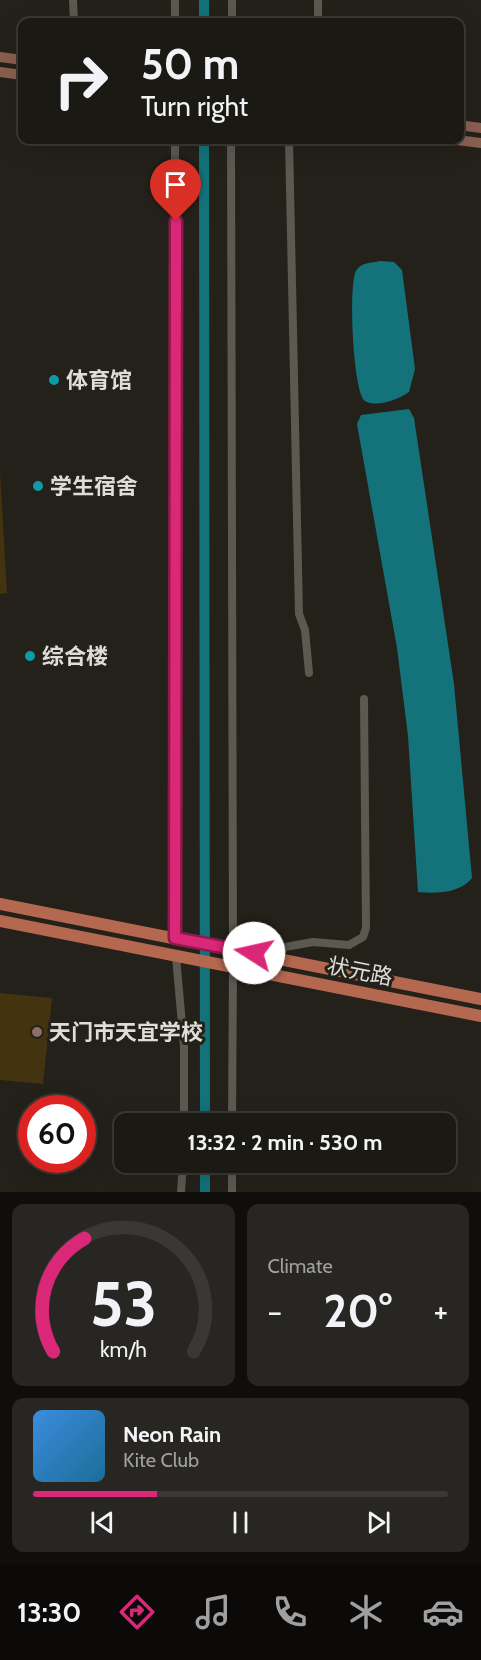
<!DOCTYPE html>
<html lang="en">
<head>
<meta charset="utf-8">
<style>
  body { margin:0; font-family:Cabin,"Noto Sans SC",sans-serif; background:#282622; color:#f1f3f6; height:100vh; display:flex; flex-direction:column; font-size:22px; white-space:nowrap }
  * { box-sizing:border-box; margin:0 }
  p { font-size:20px; color:#a0a0a0 }
  .icon { flex:none; width:33px; height:33px; fill:none; stroke:currentColor; stroke-width:2; stroke-linecap:round; stroke-linejoin:round }
  .map { position:relative; height:1192px; overflow:hidden }
  .panel { display:flex; flex-direction:column; gap:12px; padding:12px; background:#0f0e0b; flex:1 }
  .panel>* { flex:none }
  .banner { position:absolute; left:18px; top:18px; width:446px; height:126px; border-radius:12px; box-shadow:0 6px 24px #0002,0 0 0 2px #393834; background:#1b1914; color:#f1f3f6; overflow:hidden }
  .speed { position:absolute; left:18px; top:1095px; display:flex; gap:12px; font-size:30px; font-weight:700; text-align:center }
  .speed>* { display:grid; place-content:center; width:78px; height:78px; border-radius:50%; background:#1b1914; box-shadow:0 6px 24px #0002,0 0 0 2px #393834; line-height:1 }
  .speed .limit { border:9px solid #d22; background:#fff; color:#111 }
  .pin { position:absolute; display:grid; place-items:center; width:51px; height:51px; color:#fff; margin:-62px -26px; border-radius:50% 50% 50% 0; rotate:-45deg; box-shadow:0 0 6px #0007 }
  .pin .icon { rotate:45deg }
  .me { position:absolute; width:66px; margin:-33px; rotate:280deg; stroke-linejoin:round; filter:drop-shadow(0 0 4px #0008) }
  .turn { display:flex; align-items:center; gap:21px; height:126px; padding:0 24px; font-size:27px }
  .turn .icon { width:78px; height:78px; stroke-width:2.5 }
  .turn b { display:block; font-size:42px; line-height:51px }
  .big { font-size:45px; font-weight:800; line-height:1.1 }
  .panel .tile { flex:1; display:flex; flex-direction:column; justify-content:center; gap:9px; min-width:0; padding:0 21px; border-radius:12px; background:#282622 }
  .panel .dial { align-items:center; gap:0 }
  .dial svg { height:156px; overflow:visible; fill:none; stroke:#393834; stroke-width:7; stroke-linecap:round; text-anchor:middle }
  .dial text { fill:#f1f3f6; stroke:none }
  .song { display:flex; align-items:center; gap:18px }
  .cover { width:72px; height:72px; border-radius:9px; background:linear-gradient(135deg,hsl(210 70% 55%),hsl(200 70% 35%)) }
  .played { height:6px; border-radius:3px; background:linear-gradient(90deg,#db2777 30%,#393834 30%) }
  .keys { display:flex; justify-content:space-around; direction:ltr }
  .heat { display:flex; justify-content:space-between; align-items:center; font-size:33px; direction:ltr }
  .panel .tiles { flex:1; display:grid; gap:12px; grid-template-columns:1fr 1fr }
  .tile:last-child { grid-column:span 2 }
  .trip { position:absolute; left:114px; top:1113px; width:342px; height:60px; border-radius:12px; background:#1b1914; box-shadow:0 6px 24px #0002,0 0 0 2px #393834; font-weight:800; line-height:60px; text-align:center }
  .dock { display:flex; height:96px; justify-content:space-around; align-items:center; background:#0b0a08; color:#a0a0a0 }
  .dock .icon { width:42px; height:42px }
  .dock .active { color:#db2777 }
  .dock b { font-size:27px; color:#f1f3f6 }
  .map>svg:first-child { display:block }
</style>
</head>
<body>
<div class="map">
<svg width="481" height="1192" viewBox="0 0 481 1192">
  <rect width="100%" height="100%" fill="#24211a"/>
  <path fill="#43340f" d="M0 472 7 593 0 594Z
    M0 993 52 998 43 1084 0 1080Z"/>
  <path fill="#13727a" d="M380 261 394 262 402 270 415 369 409 392C399 399 377 408 365 401 353 394 348 284 356 271 361 262 371 263 380 261Z
    M409 409 414 418 454 684 472 878C460 893 436 894 418 892L408 736 397 648 357 424 361 415Z"/>
  <g fill="none" stroke-linecap="round" stroke-linejoin="round">
    <path stroke="#13727a" stroke-width="10" d="M204 0V22
      M204 140 205 1124
      M205 1192V1162"/>
    <path stroke="#5c5951" stroke-width="8" d="M73 0 74 22
      M175 0V22
      M232 22V0
      M318 22V0
      M231 140 233 949
      M289 140 299 614 305 630 309 673
      M175 938V140
      M176 957 184 1046V1124
      M276 957 285 947 313 942 349 945 363 937 366 928 364 699
      M232 1124 233 967
      M181 1192 183 1162
      M232 1192V1162"/>
    <path stroke="#886050" stroke-width="10" d="M0 57 22 60
      M0 72 22 75
      M459 125 481 128
      M457 140 481 143"/>
    <path stroke="#b4684f" stroke-width="12" d="M0 904 481 999
      M0 921 481 1016"/>
  </g>
  <g fill="none" stroke-linecap="round" stroke-linejoin="round">
    <defs>
      <path id="route" d="M176 221 175 938 254 953"/>
    </defs>
    <use href="#route" stroke="#8e194d" stroke-width="15"/>
    <use href="#route" stroke="#db2777" stroke-width="10"/>
  </g>
  <g fill="#0f9aa8" stroke="#24211a" stroke-width="2">
    <circle cx="54" cy="380" r="6"/>
    <circle cx="38" cy="486" r="6"/>
    <circle cx="30" cy="656" r="6"/>
  </g>
  <circle fill="#8d6e63" stroke="#24211a" stroke-width="2" cx="37" cy="1032" r="6"/>
  <g text-anchor="middle" stroke-width="6" stroke-linejoin="round" paint-order="stroke">
    <g font-size="22" font-weight="bold" fill="#dfddd8" stroke="#24211a" text-anchor="start">
      <text x="66" y="388">体育馆</text>
      <text x="50" y="494">学生宿舍</text>
      <text x="42" y="664">综合楼</text>
      <text x="49" y="1040">天门市天宜学校</text>
    </g>
    <g font-size="22" fill="#dfddd8" stroke="#24211a">
      <text transform="translate(360 971) rotate(11)" y="8">状元路</text>
    </g>
  </g>
</svg>
<div class="speed"><div class="limit">60</div></div>
<div class="pin" style="left:176px;top:221px;background:#d93025"><svg class="icon" aria-label="arrive" viewBox="0 0 24 24"><path d="M6 21V4h12l-3 4 3 4H6"/></svg></div>
<svg class="me" style="left:254px;top:953px" viewBox="-20 -20 40 40"><circle r="19" fill="#fff"/><path d="M0-13L10 11 0 6-10 11z" fill="#db2777"/></svg>
<div class="trip">13:32 · 2 min · 530 m</div>
<div class="banner">
<div class="turn"><svg class="icon" aria-label="right" viewBox="0 0 24 24"><path d="M7 20v-9h11M14 6l5 5-5 5"/></svg><div><b>50 m</b>Turn right</div></div>
</div>
</div>
<section class="panel">
<div class="tiles">
<div class="tile dial"><svg viewBox="0 0 100 80">
<path d="M14 69A42 42 0 1 1 86 69"/>
<path d="M14 69A42 42 0 0 1 30 11" stroke="#db2777"/>
<text x="50" y="56" font-size="32" font-weight="700">53</text>
<text x="50" y="72" font-size="11">km/h</text>
</svg></div>
<div class="tile"><p>Climate</p>
<div class="heat"><a>−</a><b class="big">20°</b><a>+</a></div>
</div>
<div class="tile">
<div class="song"><i class="cover"></i><div><b>Neon Rain</b><p>Kite Club</p></div></div>
<div class="played"></div>
<div class="keys"><svg class="icon" aria-label="previous" viewBox="0 0 24 24"><path d="M18 5L8 12l10 7zM5 5v14"/></svg><svg class="icon" aria-label="pause" viewBox="0 0 24 24"><path d="M8 5v14M16 5v14"/></svg><svg class="icon" aria-label="next" viewBox="0 0 24 24"><path d="M6 5l10 7-10 7zM19 5v14"/></svg></div>
</div>
</div>
</section>
<nav class="dock">
<b>13:30</b>
<svg class="icon active" aria-label="directions" viewBox="0 0 24 24"><path d="M12 3l9 9-9 9-9-9zM9 14v-3h6M13 9l2 2-2 2"/></svg>
<svg class="icon" aria-label="music" viewBox="0 0 24 24"><path d="M9 18V5l10-2v13"/><circle cx="6" cy="18" r="3"/><circle cx="16" cy="16" r="3"/></svg>
<svg class="icon" aria-label="phone" viewBox="0 0 24 24"><path d="M5 4h4l2 5-3 2q2 4 5 5l2-3 5 2v4C11 20 4 13 5 4z"/></svg>
<svg class="icon" aria-label="climate" viewBox="0 0 24 24"><path d="M12 3v18M4 7l16 10M4 17L20 7"/></svg>
<svg class="icon" aria-label="car" viewBox="0 0 24 24"><path d="M5 17H2v-5l4-1 3-4h7l3 4 3 1v5h-3M9 17h6M6 11h13"/><circle cx="7" cy="17" r="2"/><circle cx="17" cy="17" r="2"/></svg>
</nav>
</body>
</html>
